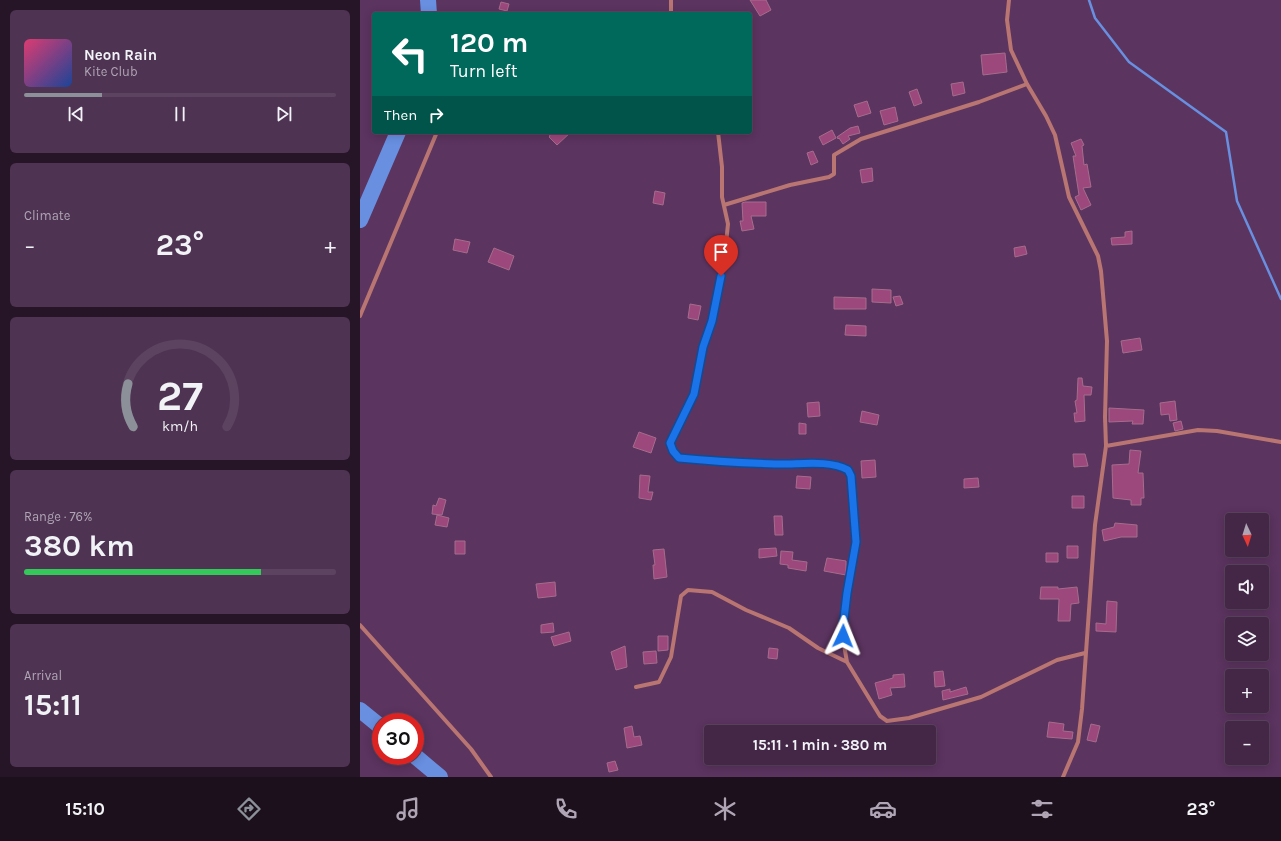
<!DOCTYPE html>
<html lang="en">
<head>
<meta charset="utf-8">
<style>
  body { margin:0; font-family:Karla,sans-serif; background:#4e3352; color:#f1f3f6; height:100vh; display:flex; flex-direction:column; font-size:15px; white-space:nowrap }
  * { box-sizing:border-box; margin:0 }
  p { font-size:13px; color:#afa5b4 }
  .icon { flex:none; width:22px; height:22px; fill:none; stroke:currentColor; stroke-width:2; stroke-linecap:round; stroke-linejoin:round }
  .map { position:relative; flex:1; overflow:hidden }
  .drawer { display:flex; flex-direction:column; gap:10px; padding:10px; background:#251527; width:360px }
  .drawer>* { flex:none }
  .top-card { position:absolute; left:12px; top:12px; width:380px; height:122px; border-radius:4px; box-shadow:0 2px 10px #0003,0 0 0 1px #5c4460; background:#00695c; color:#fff; overflow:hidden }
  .needle { width:26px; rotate:176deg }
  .controls { position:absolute; left:865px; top:513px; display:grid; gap:8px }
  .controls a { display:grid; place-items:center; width:44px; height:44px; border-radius:4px; background:#442747; box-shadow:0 2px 10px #0003,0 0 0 1px #5c4460; font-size:20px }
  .speed { position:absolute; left:12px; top:713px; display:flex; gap:8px; font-size:20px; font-weight:700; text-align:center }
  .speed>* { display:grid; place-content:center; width:52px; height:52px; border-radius:50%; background:#442747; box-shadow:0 2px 10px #0003,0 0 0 1px #5c4460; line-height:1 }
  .speed .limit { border:6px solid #d22; background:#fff; color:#111 }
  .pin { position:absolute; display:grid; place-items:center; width:34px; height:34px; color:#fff; margin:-41px -17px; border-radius:50% 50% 50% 0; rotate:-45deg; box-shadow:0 0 4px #0007 }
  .pin .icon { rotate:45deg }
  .me { position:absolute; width:44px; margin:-22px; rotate:2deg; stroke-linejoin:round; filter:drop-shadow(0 0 3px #0008) }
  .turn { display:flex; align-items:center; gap:14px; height:84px; padding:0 12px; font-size:18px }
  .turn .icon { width:52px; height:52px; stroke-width:2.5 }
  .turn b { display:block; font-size:28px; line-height:34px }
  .then { display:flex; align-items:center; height:38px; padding:0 12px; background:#0003; gap:8px; font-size:15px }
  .big { font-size:30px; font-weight:700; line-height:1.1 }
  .drawer .tile { flex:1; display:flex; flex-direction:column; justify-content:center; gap:6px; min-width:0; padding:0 14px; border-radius:6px; background:#4e3352 }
  .drawer .dial { align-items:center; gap:0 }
  .dial svg { height:104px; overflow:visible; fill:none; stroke:#5c4460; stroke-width:7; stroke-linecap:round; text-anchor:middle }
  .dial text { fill:#f1f3f6; stroke:none }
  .song { display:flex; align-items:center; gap:12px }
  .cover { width:48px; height:48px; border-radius:6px; background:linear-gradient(135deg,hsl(340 70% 55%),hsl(220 70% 35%)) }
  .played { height:4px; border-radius:2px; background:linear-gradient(90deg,#8c9099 25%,#5c4460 25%) }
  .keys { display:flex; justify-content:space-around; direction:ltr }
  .heat { display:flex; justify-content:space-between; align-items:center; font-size:22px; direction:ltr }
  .charge { height:6px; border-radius:3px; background:linear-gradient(90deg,#34c759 76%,#5c4460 0) }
  .trip { position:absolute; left:344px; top:725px; width:232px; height:40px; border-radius:4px; background:#442747; box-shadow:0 2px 10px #0003,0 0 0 1px #5c4460; font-weight:700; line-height:40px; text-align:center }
  .tab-bar { display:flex; height:64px; justify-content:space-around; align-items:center; background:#1b101c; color:#afa5b4 }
  .tab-bar .icon { width:28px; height:28px }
  .tab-bar .on { color:#8c9099 }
  .tab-bar b { font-size:18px; color:#f1f3f6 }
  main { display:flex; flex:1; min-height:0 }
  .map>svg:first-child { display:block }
</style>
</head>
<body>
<main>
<section class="drawer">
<div class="tile">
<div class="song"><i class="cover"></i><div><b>Neon Rain</b><p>Kite Club</p></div></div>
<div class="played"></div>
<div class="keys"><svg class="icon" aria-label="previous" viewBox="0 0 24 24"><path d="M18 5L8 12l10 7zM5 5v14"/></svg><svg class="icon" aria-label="pause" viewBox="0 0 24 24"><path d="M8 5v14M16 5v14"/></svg><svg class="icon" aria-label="next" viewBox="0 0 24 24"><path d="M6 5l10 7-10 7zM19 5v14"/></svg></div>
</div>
<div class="tile"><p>Climate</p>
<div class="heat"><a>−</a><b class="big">23°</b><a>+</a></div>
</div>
<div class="tile dial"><svg viewBox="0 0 100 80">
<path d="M14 69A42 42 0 1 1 86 69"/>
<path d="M14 69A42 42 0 0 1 10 36" stroke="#8c9099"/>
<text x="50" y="56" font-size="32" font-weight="700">27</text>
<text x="50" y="72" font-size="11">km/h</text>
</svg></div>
<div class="tile"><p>Range · 76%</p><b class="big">380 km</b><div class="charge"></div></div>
<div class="tile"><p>Arrival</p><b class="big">15:11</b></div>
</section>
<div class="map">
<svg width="921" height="777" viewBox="0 0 921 777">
  <rect width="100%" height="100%" fill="#5b345f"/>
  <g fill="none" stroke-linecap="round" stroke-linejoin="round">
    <path stroke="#688fe0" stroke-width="2.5" d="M729 0 735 18 769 62 866 132 877 201 921 299"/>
    <path stroke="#688fe0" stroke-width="16" d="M68 0 69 14
      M0 220 38 132
      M0 710 21 727
      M55 756 80 777"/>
  </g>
  <path fill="#9c487d" stroke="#a56c8d" d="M390 0H406L411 10 400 16Z
    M141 2 149 4 147 11 139 9Z
    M645 53 647 72 623 75 621 55Z
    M603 82 605 93 593 96 591 84Z
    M557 89 562 103 554 106 549 92Z
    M507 101 511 113 498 117 494 105Z
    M535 107 538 121 524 125 520 111Z
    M498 126 500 133 488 136 490 139 483 144 479 138 478 139 477 137 490 128Z
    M472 130 476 138 463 145 459 137Z
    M188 132H211L197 145 189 137 190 136Z
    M721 139 724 145 722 146 724 165 727 164 731 187 723 188 731 205 721 210 715 197 719 195 713 156H716L711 143Z
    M453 151 458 162 451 165 447 153Z
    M512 168 513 181 502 183 500 170Z
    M295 191 305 193 303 205 293 203Z
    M385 202H406V216H391L394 229 382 231 380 221H383L382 203Z
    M772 231V244L752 245 751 238 765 237V232Z
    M95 239 110 242 107 253 93 250Z
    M665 246 667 254 655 257 654 248Z
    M134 248 154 256 149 270 128 262Z
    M512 289 531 290V303L512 302Z
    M540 296 543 304 536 306 533 297Z
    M474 297 506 298V309H474Z
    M330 304 341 306 338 320 328 318Z
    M486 325 506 326V336L485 335Z
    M780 338 782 350 763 353 761 341Z
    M718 378H722L723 386 732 387 731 395H724L725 421 715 422 714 413H717L715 401 717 400Z
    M815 401 817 420 810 421 809 414 801 415 800 403Z
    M459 402 460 416 448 417 447 403Z
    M749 408 784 410 783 424H772L773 421 749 422Z
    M502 411 519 415 517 425 500 422Z
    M821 421 823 429 815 431 813 423Z
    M439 423 446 424V434H439Z
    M279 432 296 438 291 453 273 447Z
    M770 450 781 451 778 473H783L784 498H781V505H771V500L753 498 752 465 769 464Z
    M713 454H725L728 466 714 467Z
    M515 460 516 477 502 478 501 461Z
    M280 475 290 476 288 492H293L291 500 279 498Z
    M437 476 451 477 450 489 436 488Z
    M618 478 619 487 604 488V479Z
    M712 496H724V508H712Z
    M79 498 86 500 82 515 72 514 73 505 76 506Z
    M77 515 89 518 87 527 75 525Z
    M414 516H422L423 535H415Z
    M755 523 777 525V537H761L744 541 742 530 754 527Z
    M95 541H105V554H95Z
    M707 546H718V558H707Z
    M416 548 417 556 399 558V549Z
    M304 549 307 577 294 579 293 565H295L293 550Z
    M421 551 433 552 432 560 447 562 446 571 428 568V565L420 564Z
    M686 553H698V562H686Z
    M467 558 486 561V575L464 571Z
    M195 582 196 596 178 598 176 584Z
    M681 587H698V589L717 587 719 603 711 604 710 621H698L699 599H680Z
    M747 601 757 602 756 632 736 631V623L746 624Z
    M193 623 194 632 181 633V625Z
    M209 632 211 641 194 646 191 637Z
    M298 636H308V650L298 651Z
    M265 646 267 667 256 670 251 652Z
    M409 648 418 649 417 659 408 658Z
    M296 651 297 663 284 664 283 652Z
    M583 671 585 686 575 687 574 672Z
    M544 674 545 687 530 688 532 695 519 699 515 683 533 678V675Z
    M606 687 608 694 583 700 582 691 590 689V692Z
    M689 722 704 724 703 731 713 732 712 739 687 737Z
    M731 724 740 726 736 742 727 740Z
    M272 726 274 737 280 736 282 745 267 748 264 728Z
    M255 761 258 770 249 772 247 763Z"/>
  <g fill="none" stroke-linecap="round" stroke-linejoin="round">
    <path stroke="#b87571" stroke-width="4" d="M311 0V14
      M649 0 647 20 651 50 667 84 686 116 695 135 709 197 738 256 741 271 747 341 745 417 746 446 735 525 722 709 718 742 703 777
      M358 132 362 167V197L368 224 364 263 352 321 343 347 334 394 310 443 313 451 319 457C369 464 420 466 471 464 480 465 486 467 491 476L496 542 483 627 484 645 487 662 520 716 527 721 549 718 621 697 697 660 725 653
      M364 205 430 185 469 177 474 174V155L501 139 619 102 667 84
      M0 316 77 132
      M746 446 838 430 857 431 921 442
      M0 625 111 749 131 777
      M276 687 299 682 311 657 321 596 328 590 352 592 386 610 429 628 458 648 487 662"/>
  </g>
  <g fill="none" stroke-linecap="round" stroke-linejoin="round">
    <defs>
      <path id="route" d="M361 276 352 321 343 347 334 394 310 443 313 451 319 458C350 461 383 463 415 464 437 465 468 459 488 470L491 476 496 542 487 593 483 627V636"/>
    </defs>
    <use href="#route" stroke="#114b97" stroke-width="10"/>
    <use href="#route" stroke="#1a73e8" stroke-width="7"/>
  </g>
</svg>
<div class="controls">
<a><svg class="needle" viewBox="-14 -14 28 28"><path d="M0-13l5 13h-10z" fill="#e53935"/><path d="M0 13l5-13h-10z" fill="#afa5b4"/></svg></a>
<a><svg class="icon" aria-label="sound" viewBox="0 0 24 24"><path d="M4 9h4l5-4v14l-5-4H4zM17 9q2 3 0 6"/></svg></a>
<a><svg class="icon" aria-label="layers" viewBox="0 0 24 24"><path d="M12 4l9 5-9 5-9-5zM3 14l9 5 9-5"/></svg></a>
<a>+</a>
<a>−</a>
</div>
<div class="speed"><div class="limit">30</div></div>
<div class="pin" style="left:361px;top:276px;background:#d93025"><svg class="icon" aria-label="arrive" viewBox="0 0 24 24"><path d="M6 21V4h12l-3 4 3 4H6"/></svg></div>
<svg class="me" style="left:483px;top:636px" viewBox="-20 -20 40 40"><path d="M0-17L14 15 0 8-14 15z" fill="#1a73e8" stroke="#fff" stroke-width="4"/></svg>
<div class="trip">15:11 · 1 min · 380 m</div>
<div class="top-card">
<div class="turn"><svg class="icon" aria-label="left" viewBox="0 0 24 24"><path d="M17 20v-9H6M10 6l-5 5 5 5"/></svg><div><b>120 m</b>Turn left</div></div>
<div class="then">Then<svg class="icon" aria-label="right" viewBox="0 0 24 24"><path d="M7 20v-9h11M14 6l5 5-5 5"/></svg></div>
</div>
</div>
</main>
<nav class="tab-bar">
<b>15:10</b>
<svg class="icon on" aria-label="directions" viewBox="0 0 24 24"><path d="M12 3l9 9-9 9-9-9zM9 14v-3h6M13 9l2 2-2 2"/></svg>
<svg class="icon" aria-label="music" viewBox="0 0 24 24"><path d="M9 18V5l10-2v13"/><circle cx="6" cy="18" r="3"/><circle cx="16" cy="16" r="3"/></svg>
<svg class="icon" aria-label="phone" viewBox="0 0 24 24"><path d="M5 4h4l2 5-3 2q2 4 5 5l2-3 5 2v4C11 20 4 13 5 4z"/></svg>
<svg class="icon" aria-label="climate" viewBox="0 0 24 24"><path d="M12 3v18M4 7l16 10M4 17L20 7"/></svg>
<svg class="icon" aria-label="car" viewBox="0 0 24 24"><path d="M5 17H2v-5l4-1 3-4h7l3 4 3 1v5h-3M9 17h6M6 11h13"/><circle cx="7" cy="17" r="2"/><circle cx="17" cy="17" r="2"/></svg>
<svg class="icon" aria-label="filters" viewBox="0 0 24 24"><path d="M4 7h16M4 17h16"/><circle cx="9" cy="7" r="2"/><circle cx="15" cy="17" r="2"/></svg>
<b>23°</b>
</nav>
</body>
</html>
